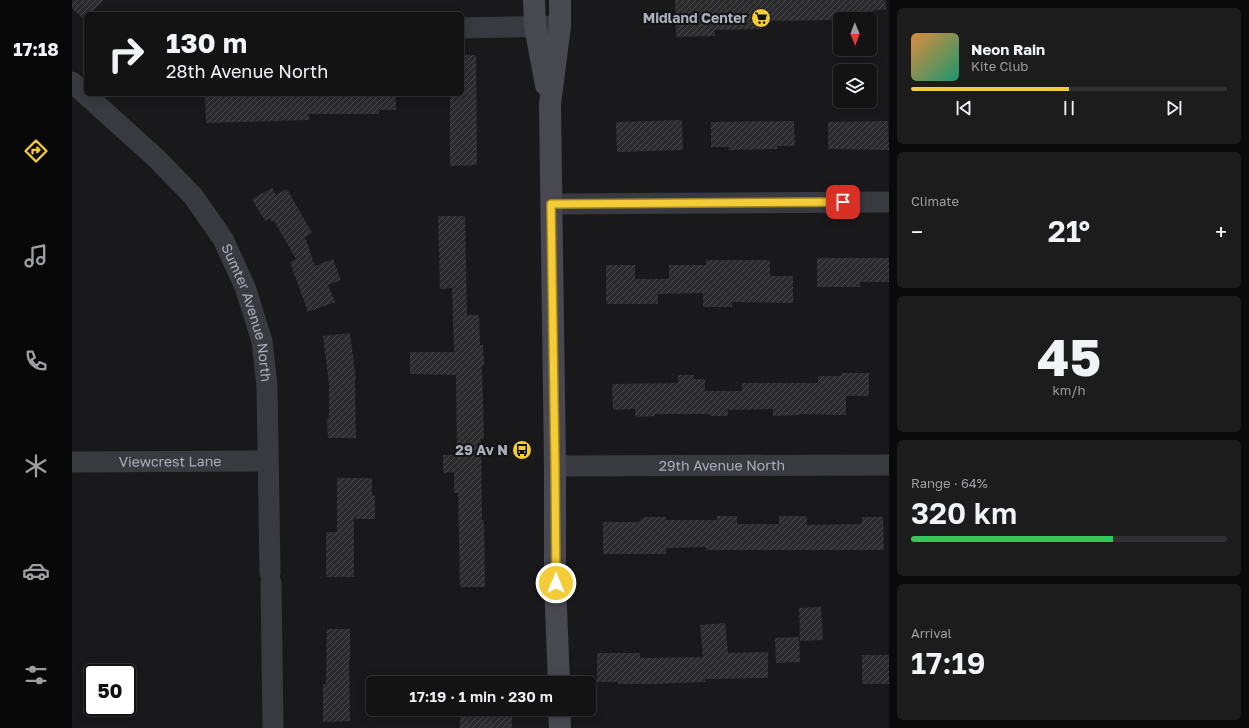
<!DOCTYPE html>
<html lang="en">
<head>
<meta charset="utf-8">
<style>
  body { margin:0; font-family:"Golos Text",sans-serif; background:#1c1c1d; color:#f1f3f6; height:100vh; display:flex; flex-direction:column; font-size:15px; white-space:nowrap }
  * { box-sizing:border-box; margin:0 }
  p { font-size:13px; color:#9d9ea0 }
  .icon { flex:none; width:22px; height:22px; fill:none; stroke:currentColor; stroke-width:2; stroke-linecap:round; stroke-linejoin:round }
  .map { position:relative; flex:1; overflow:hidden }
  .side { display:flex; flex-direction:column; gap:8px; padding:8px; background:#0a0a0b; width:360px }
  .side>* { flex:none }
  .top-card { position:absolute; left:12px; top:12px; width:380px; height:84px; border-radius:6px; box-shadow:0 2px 10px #0003,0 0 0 1px #323234; background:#131314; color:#f1f3f6; overflow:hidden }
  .needle { width:26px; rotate:179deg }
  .tools { position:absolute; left:761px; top:12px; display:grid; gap:8px }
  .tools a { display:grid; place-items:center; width:44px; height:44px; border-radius:6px; background:#131314; box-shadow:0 2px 10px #0003,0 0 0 1px #323234; font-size:20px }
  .speed { position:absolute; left:12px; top:664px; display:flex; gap:8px; font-size:20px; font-weight:700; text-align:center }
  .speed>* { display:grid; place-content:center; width:52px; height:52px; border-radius:50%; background:#131314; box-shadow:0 2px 10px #0003,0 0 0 1px #323234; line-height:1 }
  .speed .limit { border:2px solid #111; border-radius:6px; background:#fff; color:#111 }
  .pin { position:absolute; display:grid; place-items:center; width:34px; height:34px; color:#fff; margin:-17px; border-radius:8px; box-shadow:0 2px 6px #0006 }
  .me { position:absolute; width:44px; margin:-22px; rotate:0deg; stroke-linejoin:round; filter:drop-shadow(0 0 3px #0008) }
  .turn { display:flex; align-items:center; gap:14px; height:84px; padding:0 16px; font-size:18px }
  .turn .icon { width:52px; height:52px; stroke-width:2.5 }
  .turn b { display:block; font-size:28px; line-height:34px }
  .big { font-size:30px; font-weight:600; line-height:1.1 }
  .side .tile { flex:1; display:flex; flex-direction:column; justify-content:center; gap:6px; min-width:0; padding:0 14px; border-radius:6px; background:#1c1c1d }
  .side .dial { align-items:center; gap:0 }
  .dial b { font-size:52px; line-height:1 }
  .song { display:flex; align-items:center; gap:12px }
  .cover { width:48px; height:48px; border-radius:6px; background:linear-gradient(135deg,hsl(30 70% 55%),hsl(160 70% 35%)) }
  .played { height:4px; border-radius:2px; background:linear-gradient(90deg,#f4cc37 50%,#323234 50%) }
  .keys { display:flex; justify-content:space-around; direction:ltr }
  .heat { display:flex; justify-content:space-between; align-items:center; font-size:22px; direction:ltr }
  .charge { height:6px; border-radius:3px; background:linear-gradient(90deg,#34c759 64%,#323234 0) }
  .trip { position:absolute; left:294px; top:676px; width:230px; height:40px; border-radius:6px; background:#131314; box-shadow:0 2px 10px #0003,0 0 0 1px #323234; font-weight:600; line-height:40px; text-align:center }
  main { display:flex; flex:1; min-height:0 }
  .dock { display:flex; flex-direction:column; width:72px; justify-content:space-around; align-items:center; background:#080808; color:#9d9ea0 }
  .dock .icon { width:28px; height:28px }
  .dock .current { color:#f4cc37 }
  .dock b { font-size:18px; color:#f1f3f6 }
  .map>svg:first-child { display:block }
</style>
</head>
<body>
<main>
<nav class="dock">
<b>17:18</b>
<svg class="icon current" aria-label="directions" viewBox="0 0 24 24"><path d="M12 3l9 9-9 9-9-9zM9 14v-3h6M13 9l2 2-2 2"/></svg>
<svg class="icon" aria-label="music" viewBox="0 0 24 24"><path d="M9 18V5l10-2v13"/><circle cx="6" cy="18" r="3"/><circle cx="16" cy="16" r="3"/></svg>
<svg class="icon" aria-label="phone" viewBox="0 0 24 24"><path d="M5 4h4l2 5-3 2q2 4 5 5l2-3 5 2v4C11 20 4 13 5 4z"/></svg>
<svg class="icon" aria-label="climate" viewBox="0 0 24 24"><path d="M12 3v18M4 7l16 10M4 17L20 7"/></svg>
<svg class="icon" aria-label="car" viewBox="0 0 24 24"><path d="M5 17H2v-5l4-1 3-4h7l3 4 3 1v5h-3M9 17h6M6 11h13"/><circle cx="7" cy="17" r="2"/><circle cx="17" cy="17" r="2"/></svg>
<svg class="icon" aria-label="filters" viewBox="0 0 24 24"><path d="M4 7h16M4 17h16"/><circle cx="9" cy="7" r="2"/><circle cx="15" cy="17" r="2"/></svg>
</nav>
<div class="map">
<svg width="817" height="728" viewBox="0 0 817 728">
  <defs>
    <pattern id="building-hatch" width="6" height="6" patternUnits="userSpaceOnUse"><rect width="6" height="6" fill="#2c2c2f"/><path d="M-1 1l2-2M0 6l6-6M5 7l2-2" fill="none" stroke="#48484b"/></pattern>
  </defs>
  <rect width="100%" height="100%" fill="#19191b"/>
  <path fill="url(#building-hatch)" d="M0 0H32L18 14H14V18L12 20 0 8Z
    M603 0H813L814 9 779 14 780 17 766 20 690 21V29L643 30V36L604 37Z
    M390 55H404L405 165 378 166V94H390Z
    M240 94H324V110H307V114H237V120L134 123 133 96Z
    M610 120 611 150 545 152 544 122Z
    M722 121 723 146H705V149L657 150V147H639V122Z
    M816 121 817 150 756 149V122Z
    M200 188 204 195 215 189 240 233 233 237 243 266 261 259 269 280 256 285 263 302 236 312 218 262 224 259 202 221 200 222 198 218 193 221 180 199Z
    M366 216H393L395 315H407L408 345H411L412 365 410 366 412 439H409L410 520H412L413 587H388L386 493H382V472L371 473V455H385L384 375 338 374V352H382L380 288 368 289Z
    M745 258H817V282H788V287H745Z
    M634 260H698V276H721V303L660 302V307H631V293L586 294V304H534V265H563V279H597V265H634Z
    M278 333 284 380H283L284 438H256L255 418H257V383L251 336Z
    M769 373H797V396H774V415L727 414V415L701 416V409L656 410V416H639L638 414H583V416L563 417V409L541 410 540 384 606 383V375H622V379H633V391H670V383H746V376H770Z
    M265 478H300V495L303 496V519H282V577H254V532H265Z
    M645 516H665V524H707V516H735V525L790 524V517H811L812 550H634V547L594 548V554H531V522H566L572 517H594V520H645Z
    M749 607 751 640 728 641 727 608Z
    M653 623 656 653 696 652V678L633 679V682L579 684H546V682H525V653H568V658L631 657 628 625Z
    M255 629H278V659H277L278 721 251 722V684H254Z
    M727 637 728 662 704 663 703 638Z
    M790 655H817V684H790Z
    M407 676 433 677 437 679 439 683H388L390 679 394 677Z
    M388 709H440V728H388Z"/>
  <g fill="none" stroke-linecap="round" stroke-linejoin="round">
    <g stroke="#393a40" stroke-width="21">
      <path d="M390 28 488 26"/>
      <path id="s1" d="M0 82 84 158 121 196 151 239 173 287 190 341 195 386 198 573"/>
      <path d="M479 204 817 202"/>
      <path id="s2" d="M0 462 196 461"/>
      <path id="s3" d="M483 466 817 465"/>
      <path d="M199 583 201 728"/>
    </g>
    <path stroke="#474850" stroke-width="22" d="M462 0 463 26 474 85
      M487 683 483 583V466L478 104 488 26V0
      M487 709 488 728"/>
  </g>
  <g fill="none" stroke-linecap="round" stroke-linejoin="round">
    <defs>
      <path id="route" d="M484 583 483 466 479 204 771 202"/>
    </defs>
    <use href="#route" stroke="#9f8524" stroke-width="10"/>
    <use href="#route" stroke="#f4cc37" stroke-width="7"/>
  </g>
  <defs>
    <symbol id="supermarket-disc" viewBox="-11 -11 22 22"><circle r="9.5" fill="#f4cc37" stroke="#141416"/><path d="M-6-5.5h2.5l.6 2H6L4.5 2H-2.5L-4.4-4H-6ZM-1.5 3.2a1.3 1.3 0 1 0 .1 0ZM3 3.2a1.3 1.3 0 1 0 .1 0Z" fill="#111"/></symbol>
    <symbol id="bus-disc" viewBox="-11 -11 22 22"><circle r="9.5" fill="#f4cc37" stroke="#141416"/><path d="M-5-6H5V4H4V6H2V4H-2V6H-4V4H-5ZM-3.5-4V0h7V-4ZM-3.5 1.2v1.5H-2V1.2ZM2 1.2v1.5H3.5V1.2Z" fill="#111"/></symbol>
  </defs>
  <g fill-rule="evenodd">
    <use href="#supermarket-disc" x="678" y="7" width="22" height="22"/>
    <use href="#bus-disc" x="439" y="439" width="22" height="22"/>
  </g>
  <g text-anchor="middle" stroke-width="4" stroke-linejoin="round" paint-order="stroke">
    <g font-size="14" font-weight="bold" fill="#abaebb" stroke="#141416" text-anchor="end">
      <text x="675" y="23">Midland Center</text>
      <text x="436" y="455">29 Av N</text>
    </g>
    <g font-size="14" fill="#abaebb" stroke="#141416">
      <text dy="5" stroke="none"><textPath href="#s1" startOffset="297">Sumter Avenue North</textPath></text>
      <text dy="5" stroke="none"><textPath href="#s2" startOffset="98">Viewcrest Lane</textPath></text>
      <text dy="5" stroke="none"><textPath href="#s3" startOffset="167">29th Avenue North</textPath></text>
    </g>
  </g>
</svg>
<div class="tools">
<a><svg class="needle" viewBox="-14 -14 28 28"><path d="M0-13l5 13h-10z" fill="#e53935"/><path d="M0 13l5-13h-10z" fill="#9d9ea0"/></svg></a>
<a><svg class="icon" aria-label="layers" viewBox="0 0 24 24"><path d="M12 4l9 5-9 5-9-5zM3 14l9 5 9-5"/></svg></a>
</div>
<div class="speed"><div class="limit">50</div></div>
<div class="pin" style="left:771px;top:202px;background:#d93025"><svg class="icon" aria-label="arrive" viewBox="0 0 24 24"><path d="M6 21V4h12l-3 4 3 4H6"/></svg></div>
<svg class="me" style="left:484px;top:583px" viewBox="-20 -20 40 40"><circle r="17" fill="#f4cc37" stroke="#fff" stroke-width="3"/><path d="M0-11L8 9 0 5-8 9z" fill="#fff"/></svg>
<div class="trip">17:19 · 1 min · 230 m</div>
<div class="top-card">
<div class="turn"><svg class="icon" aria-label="right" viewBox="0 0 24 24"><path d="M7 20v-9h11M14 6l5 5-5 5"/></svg><div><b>130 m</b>28th Avenue North</div></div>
</div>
</div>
<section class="side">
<div class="tile">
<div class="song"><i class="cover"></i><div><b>Neon Rain</b><p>Kite Club</p></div></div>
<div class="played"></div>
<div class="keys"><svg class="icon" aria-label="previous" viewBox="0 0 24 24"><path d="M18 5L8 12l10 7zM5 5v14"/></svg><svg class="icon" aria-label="pause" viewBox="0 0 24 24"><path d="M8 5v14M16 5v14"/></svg><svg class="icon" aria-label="next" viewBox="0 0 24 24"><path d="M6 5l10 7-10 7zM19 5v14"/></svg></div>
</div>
<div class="tile"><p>Climate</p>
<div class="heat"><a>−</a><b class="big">21°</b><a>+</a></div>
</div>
<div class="tile dial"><b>45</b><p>km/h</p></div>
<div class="tile"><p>Range · 64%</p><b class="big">320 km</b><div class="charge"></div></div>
<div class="tile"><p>Arrival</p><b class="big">17:19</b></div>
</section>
</main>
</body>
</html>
